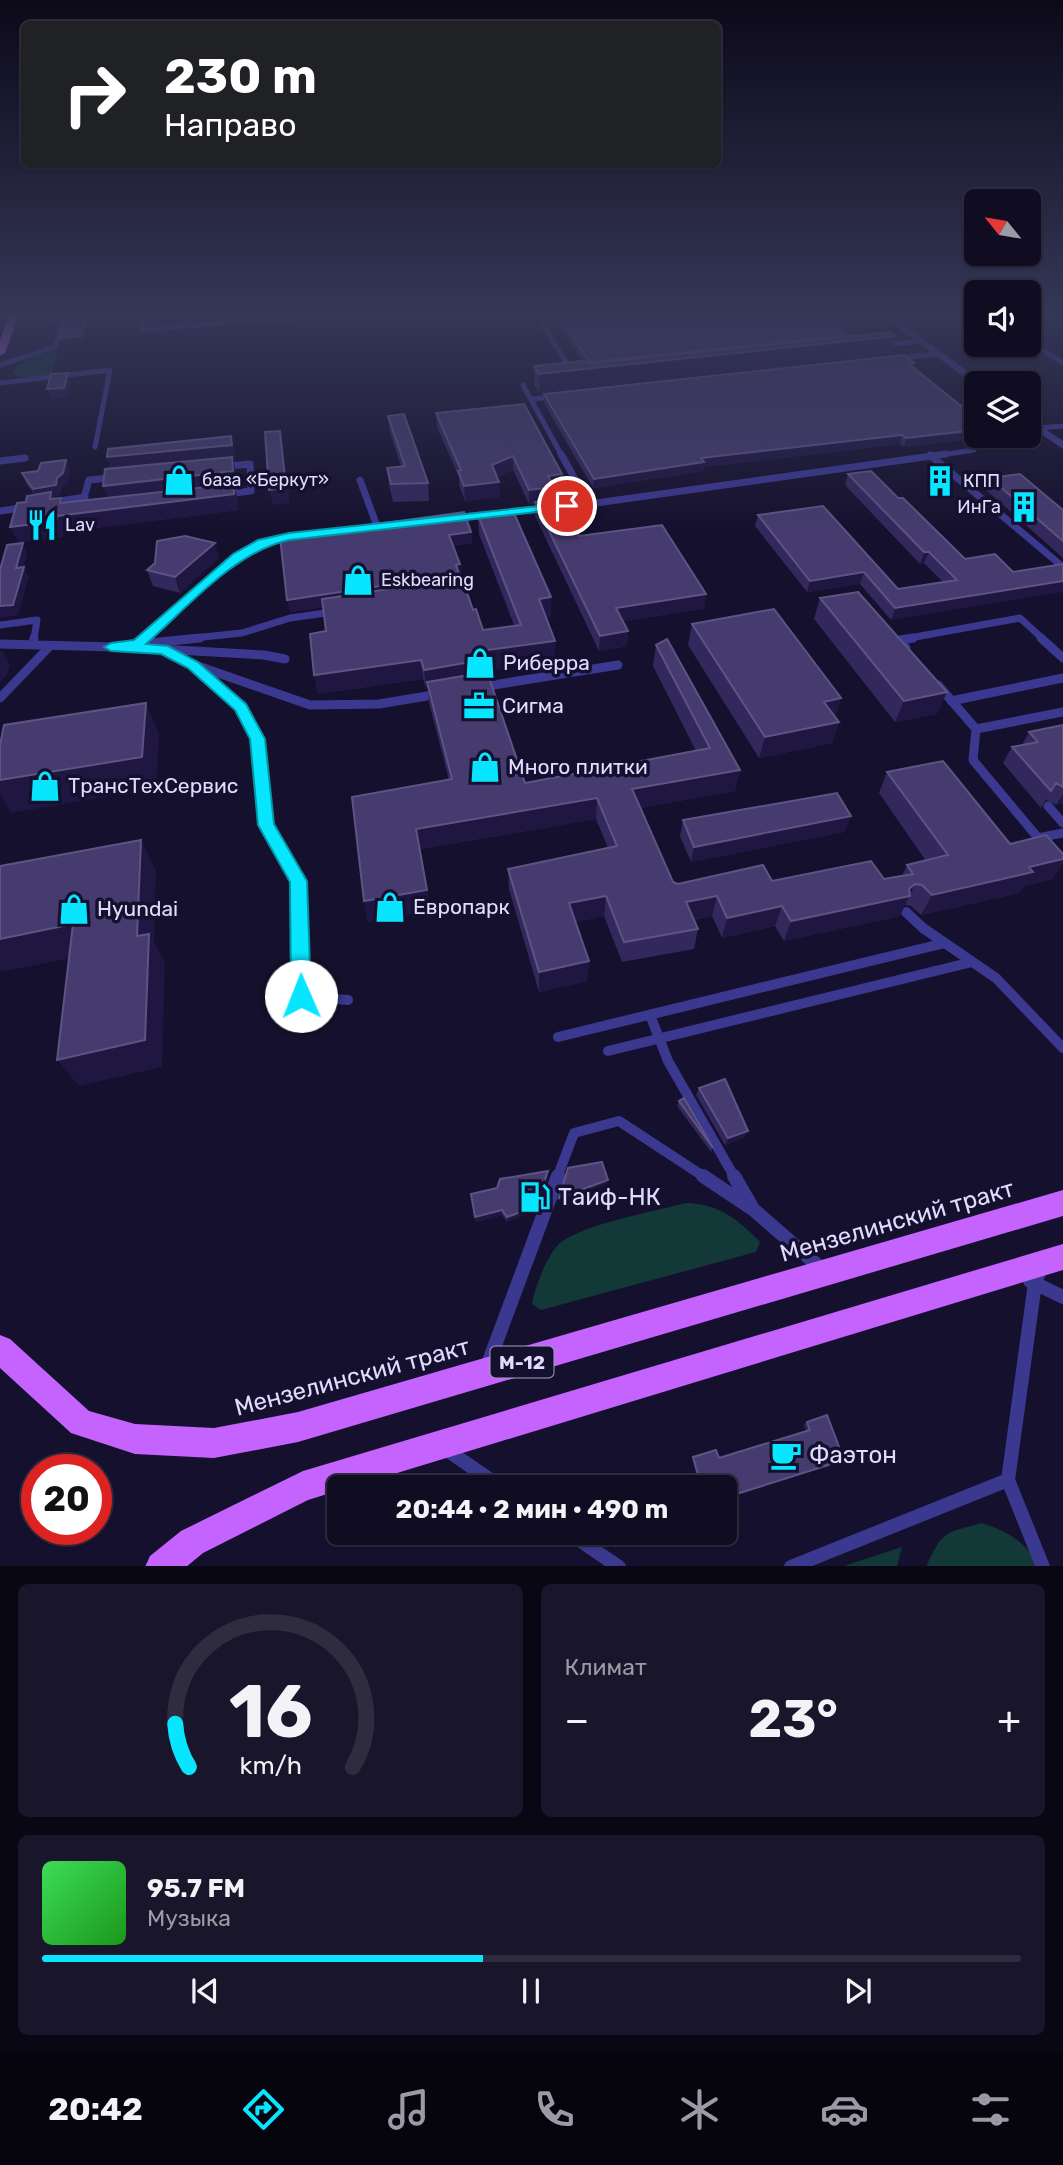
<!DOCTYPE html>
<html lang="ru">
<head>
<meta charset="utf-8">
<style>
  body { margin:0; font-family:Rubik,sans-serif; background:#19152a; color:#f1f3f6; height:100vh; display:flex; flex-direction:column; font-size:26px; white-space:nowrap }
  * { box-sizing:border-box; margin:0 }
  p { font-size:23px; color:#9c9ba5 }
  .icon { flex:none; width:38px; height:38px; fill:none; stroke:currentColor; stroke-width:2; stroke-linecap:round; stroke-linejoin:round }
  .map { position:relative; height:1566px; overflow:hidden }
  .details { display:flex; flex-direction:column; gap:18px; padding:18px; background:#090713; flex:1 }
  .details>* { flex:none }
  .hud { position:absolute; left:21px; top:21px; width:700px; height:147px; border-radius:10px; box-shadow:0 2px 5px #0004,0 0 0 2px #302c40; background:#202124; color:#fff; overflow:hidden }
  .needle { width:46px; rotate:300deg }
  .tools { position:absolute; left:964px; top:189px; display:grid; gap:14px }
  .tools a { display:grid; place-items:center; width:77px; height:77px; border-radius:10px; background:#100c22; box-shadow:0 2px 5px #0004,0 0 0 2px #302c40; font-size:35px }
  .speed { position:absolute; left:21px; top:1454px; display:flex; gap:14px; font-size:35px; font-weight:700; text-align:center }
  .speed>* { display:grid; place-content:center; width:91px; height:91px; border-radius:50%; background:#100c22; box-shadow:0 2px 5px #0004,0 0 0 2px #302c40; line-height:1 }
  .speed .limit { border:10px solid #d22; background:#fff; color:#111 }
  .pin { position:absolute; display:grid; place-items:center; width:60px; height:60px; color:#fff; margin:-30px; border:4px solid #fff; border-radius:50%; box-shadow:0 2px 7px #0007 }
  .me { position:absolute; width:77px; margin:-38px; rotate:359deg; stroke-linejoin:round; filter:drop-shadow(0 0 5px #0008) }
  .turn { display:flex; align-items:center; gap:24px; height:147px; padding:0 28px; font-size:32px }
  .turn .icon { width:91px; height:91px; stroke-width:2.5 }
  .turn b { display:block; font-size:49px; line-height:60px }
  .big { font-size:52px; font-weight:700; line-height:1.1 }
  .details .widget { flex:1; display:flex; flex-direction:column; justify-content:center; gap:10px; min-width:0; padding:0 24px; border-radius:10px; background:#19152a }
  .details .dial { align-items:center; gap:0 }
  .dial svg { height:182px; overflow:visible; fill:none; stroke:#302c40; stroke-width:7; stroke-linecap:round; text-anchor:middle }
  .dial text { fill:#f1f3f6; stroke:none }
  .song { display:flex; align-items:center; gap:21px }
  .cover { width:84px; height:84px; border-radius:10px; background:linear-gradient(135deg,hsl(130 70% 55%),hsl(120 70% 35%)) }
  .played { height:7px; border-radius:4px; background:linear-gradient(90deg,#08e6ff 45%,#302c40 45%) }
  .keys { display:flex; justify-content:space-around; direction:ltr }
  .heat { display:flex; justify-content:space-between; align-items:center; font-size:38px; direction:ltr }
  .details .tiles { flex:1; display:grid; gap:18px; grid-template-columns:1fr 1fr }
  .widget:last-child { grid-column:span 2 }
  .trip { position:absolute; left:327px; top:1475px; width:410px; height:70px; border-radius:10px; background:#100c22; box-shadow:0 2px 5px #0004,0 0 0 2px #302c40; font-weight:700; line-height:70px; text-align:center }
  .dock { display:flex; height:112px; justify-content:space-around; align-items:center; background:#06050e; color:#9c9ba5 }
  .dock .icon { width:49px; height:49px }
  .dock .current { color:#08e6ff }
  .dock b { font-size:32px; color:#f1f3f6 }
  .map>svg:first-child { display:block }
</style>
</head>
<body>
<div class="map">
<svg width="1063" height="1567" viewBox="0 0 1063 1567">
  <rect width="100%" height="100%" fill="#15102d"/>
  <path fill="#123837" d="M57 352 51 376 21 378 12 374C21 359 40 354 57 352Z
    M686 1203C719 1204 738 1219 760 1242L756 1252 541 1310 532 1304C534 1289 547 1256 558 1245 578 1225 656 1211 686 1203Z
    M982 1523C1008 1532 1026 1541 1039 1567H926C942 1531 945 1533 982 1523Z
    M902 1547 897 1566H844Z"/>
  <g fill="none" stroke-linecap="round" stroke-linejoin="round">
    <path stroke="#3b388f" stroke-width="5" d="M143 312 141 330 349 312
      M187 312V326
      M820 312 855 343
      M568 315 538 317 572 372
      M1029 341 1063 363
      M882 345 922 341
      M898 358 939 354
      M0 365 55 347 63 321 15 313
      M0 383 110 370 95 447
      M523 385 562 456
      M531 399 553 397
      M1039 428 1063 426
      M934 456 974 450"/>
    <path stroke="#3b388f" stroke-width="7" d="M561 454 589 504
      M930 455 1063 567
      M0 461 25 458
      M250 464 251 491 80 511 89 480Z
      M360 480 377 526
      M967 486 1000 481
      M54 502 85 497
      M0 511 26 507
      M455 518 589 504 946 454
      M0 625 37 620 34 639
      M143 639 238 557 262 542 292 536
      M184 639 242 633 290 618 333 612
      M904 639 1020 618 1043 639"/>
    <path stroke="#3b388f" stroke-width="9" d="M1041 638 1063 658
      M0 644 114 647
      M140 644 200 638
      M33 645 34 638
      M111 647 138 644 145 638
      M142 648 264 655 285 659
      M906 648 900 640 913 638
      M164 649 193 665 241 707 258 739 266 825 295 875
      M198 666 310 705 379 704 439 694
      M938 685 976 729
      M481 687 618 665
      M0 698 50 646
      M951 701 1063 678
      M1048 806 1063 823
      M1038 838 1063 833
      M1044 845 973 760 976 729 1063 712"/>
    <path stroke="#3b388f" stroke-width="10" d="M294 873 298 881 301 996 348 1000
      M906 912 923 928 996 978 1063 1048
      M650 1015 668 1061 735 1178
      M558 1037 945 943
      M608 1051 972 962
      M557 1178 574 1133 619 1121 706 1178"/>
    <path stroke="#3b388f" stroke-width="14" d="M703 1176 754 1210 823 1270
      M734 1176 753 1209
      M1041 1267 1035 1283 1008 1480 1043 1567
      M1030 1281 1063 1297
      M488 1364 558 1176
      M447 1450 502 1488
      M569 1533 619 1567
      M791 1567 1008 1480"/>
    <path fill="#3b388f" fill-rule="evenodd" d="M877 312H887L984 383 975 385Z
      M1029 418 1063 441V449L1029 426Z"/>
    <path fill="#c563ff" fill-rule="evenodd" d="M10 312H20L5 353 0 356V340Z
      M1063 1190V1216L298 1442 214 1458 135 1454 71 1433 0 1368V1335L10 1339 89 1411 135 1424 214 1428 298 1412Z
      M1063 1244V1270L348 1488H340V1490L308 1500 203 1553 186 1567H145L150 1556 181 1531 303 1471Z"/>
  </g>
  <path fill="#32285c" d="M556 313 842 336 841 338 895 336 890 354 539 393 534 385V366L583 361 556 322Z
    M913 367 986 437 904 447 900 444 704 467 703 471 593 488 544 403V394Z
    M436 413 562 474V489L554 490 553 500 579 536 706 594 704 609 623 621 628 631 627 646 599 651 535 516V504H529L513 470 497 477 500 497 465 501 459 485V477L437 427Z
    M388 416 428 483 429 501 393 502 389 485 387 468 401 466 390 433Z
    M235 451V459L233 460 236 472 237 486 234 487 238 499V510L64 532 63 537 18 542 26 502 35 495 26 483 22 473 38 471 66 460 70 470 67 483 61 488 60 495 53 496 54 498H61L63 502 107 498Z
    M848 474 898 498 965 559 1013 572 891 620 860 584 807 592 755 526 758 515 898 589 943 582 924 563 920 564 845 485Z
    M990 478 1063 510V558L985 489Z
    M478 515 551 597V616L546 617 555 660 483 671 525 783 696 751 653 666 656 645 740 770 735 791 640 808 673 882 678 884 884 879 902 876 907 865 926 861 879 793 887 772 1010 844 1063 854V863L1052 879 1024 886 1019 893 921 915 911 906 905 905 900 916 784 941 775 926 722 938 712 916 694 920 698 929 694 949 622 962 604 916 576 922 589 961 587 981 539 992 509 889 508 869 608 848 596 819 420 849 430 910 368 922 364 901 449 780 429 703 428 689H426L423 679 318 694 314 675 326 631 323 607 290 612 471 532 472 543 453 546 460 564 461 576H459V579L473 610 483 630 514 625 479 534Z
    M219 558 180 593 153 586 147 570Z
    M820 598 937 714 895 722 814 619Z
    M692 624 841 698 835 716 839 722 832 743 759 758 688 645Z
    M1063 725V803L1056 805 1046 800 1041 808 1003 763 1012 747 1022 745 1029 732Z
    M851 816 844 832 691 862 680 836 683 820Z
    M699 1088 745 1137 725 1145 696 1095Z
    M679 1101 713 1148 711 1152 677 1106Z
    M548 1171V1176L535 1211 507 1222 502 1215 476 1222 471 1194 497 1188Z
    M807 1422 841 1461 724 1498V1488H700L692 1458 693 1457 719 1458 806 1431 804 1424Z"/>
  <path fill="#1f1642" d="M228 312H277L205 318 204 314Z
    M87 318 89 325 83 343 63 344 60 338Z
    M297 320V325L283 326 282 321Z
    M842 336 840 342 895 336 890 354 539 393V374L592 369 593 362Z
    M68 373 71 382 68 397 51 399 47 389Z
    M976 430V436H987L986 437 904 447 906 438Z
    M280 431 283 445 290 503 273 505 269 490Z
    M902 435 900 444 704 467 703 471 593 488 594 479 701 458Z
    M231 436 235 451V459L233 460 236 472 237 486 234 487 238 499V510L64 532 63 537 18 542 10 527 60 503 61 498 68 513 109 501 103 486 112 472 107 457Z
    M513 456V470L492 480V465Z
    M66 460 70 470 67 483 61 488 60 495 53 496 58 508 37 499 33 489 57 478Z
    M562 474V489L554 490 553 502 529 504V490L548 476Z
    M499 482 500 497 465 501 464 486Z
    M471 532 472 543 450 546 449 535Z
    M23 543 27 553 21 578 16 568Z
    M215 543 219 558 180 593 175 577Z
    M924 552H929L924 563 920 564Z
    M460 564 461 576H459L460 586 290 612 287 600Z
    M24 567 29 577 18 615 0 618V606Z
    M864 572 860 584 807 592 810 581Z
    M1063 581V592L891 620 895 608Z
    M706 594 704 609 615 622 616 608Z
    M551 597V616L539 618V599Z
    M628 631 627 646 599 651 600 636Z
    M555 641V660L483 671V680L427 682 428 689H426L424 670 479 651Z
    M1 649 10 665 7 675 0 682V653Z
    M421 660 423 679 318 694 314 675Z
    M947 692 937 714 895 722 904 701Z
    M841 698 834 719 824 702Z
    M146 703 159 734 156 788 11 813 0 794V780Z
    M839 722 832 743 759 758 765 737Z
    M740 770 735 791 629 810 632 789Z
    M1063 794V803L1056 805Z
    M597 798 596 819 419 849 416 829Z
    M851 816 844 832 691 862 694 847Z
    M141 840 156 870 154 942 165 963 162 1067 79 1086 57 1060 137 936Z
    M1063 859V863L1052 879 1024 886 1019 893 921 915 932 895 1029 867Z
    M915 884 900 916 784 941 791 921 909 889Z
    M427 890 430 910 368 922 364 901Z
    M606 896 604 916 568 924 569 903Z
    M717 896 712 916 681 922 686 902Z
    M782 906 775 926 722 938 727 918Z
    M73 924 92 954 0 972V939Z
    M589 961 587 981 539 992V972Z
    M748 1131 745 1137 725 1145 728 1138Z
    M548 1171V1176L535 1211 507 1222V1217Z
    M608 1180 607 1184 558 1202 559 1198Z
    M502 1210V1215L476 1222 475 1217Z"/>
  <path fill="#453b6e" stroke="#5d5484" stroke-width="2" d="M203 312H228L204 314Z
    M571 312H812L842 336 593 362 589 361 556 313Z
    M296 317 297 320 282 321V319Z
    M87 318 81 336 60 338 67 320Z
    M890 332 895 336 539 374 534 366 583 361 593 363Z
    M904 355 914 363 909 364 976 418V430L906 438 902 435 701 458 704 462 594 479 544 394Z
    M68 373 64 388 47 389 51 374Z
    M524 404 562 474 548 476 554 487 529 490 513 456 492 465 499 482 464 486 458 471 461 470 436 413Z
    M404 414 428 483 391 484 387 468 405 466 388 416Z
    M280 431 286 488 269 490 265 432Z
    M231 436 232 445 107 457 108 449Z
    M232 457 233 471 103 486 105 469Z
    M66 460 63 473 57 478 56 485 33 489 22 473 38 471 41 463Z
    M871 471 898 498H903L965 559 995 554 1013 572 1063 564V581L895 608 864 572 810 581 758 515 823 506 898 589 957 580 929 552H924L848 474Z
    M1020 474 1063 510V541L990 478Z
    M234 484V494L57 516 56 521 10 527 17 503 26 502 27 496 51 492 50 499 61 498 60 503Z
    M560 499 579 536 662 525 706 594 616 608 628 631 600 636 535 502Z
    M513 511 551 597 539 599 555 641 479 651 482 660 424 670 421 660 314 675 310 634 326 631 322 599 462 578 473 610 476 609 483 630 521 625 478 515Z
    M464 512 471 532 449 535 460 564 456 565 459 574 287 600 280 537Z
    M185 536 215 543 175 577 147 570 155 563 157 541Z
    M23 543 16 568 24 567 13 605 0 606V570L7 545Z
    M858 592 947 692 904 701 820 598Z
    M774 609 841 698 824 702 839 722 765 737 692 624Z
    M667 639 740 770 632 789 673 882 678 884 763 865 772 881 871 861 884 879 913 874 907 865 948 855 887 772 943 761 1010 844 1046 835 1063 854V859L1029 867 1033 872 932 895 922 885 915 884 909 889 910 896 791 921 782 906 727 918 717 896 686 902 698 929 624 942 606 896 569 903 589 961 539 972 508 869 617 846 597 798 416 829 427 890 364 901 352 797 452 779 427 682 487 672 525 783 710 748 656 645Z
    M146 703 142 757 0 780V745L4 725Z
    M1063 725V787L1056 783 1051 791 1012 747 1038 742 1029 732Z
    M837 793 851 816 694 847 683 820Z
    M141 840 137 936 149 934 145 1040 57 1060 73 924 0 939V866Z
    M725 1079 748 1131 728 1138 699 1088Z
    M684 1098 713 1148 679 1101Z
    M602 1162 608 1180 559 1198 568 1168Z
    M548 1171 535 1207 507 1217 502 1210 475 1217 471 1194 497 1188 500 1179Z
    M827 1415 844 1460 724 1498V1488H702L693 1457 716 1450 719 1458 810 1430 807 1422Z"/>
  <linearGradient id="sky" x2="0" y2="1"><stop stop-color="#0c0919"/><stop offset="0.59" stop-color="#353757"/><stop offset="1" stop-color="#353757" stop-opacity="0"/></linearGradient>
  <rect width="1063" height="531" fill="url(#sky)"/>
  <path fill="#08e6ff" stroke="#0596a6" stroke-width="2" d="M567 503 573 506 571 508 289 540C234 552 188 607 146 644L168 646 198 662 246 704 265 739 274 824 307 881 311 996 308 1002 301 1005 294 1002 291 996 290 882 258 825 250 739 235 710 188 668 161 654 111 651 104 647 111 643 134 640 233 554 258 540 289 533Z"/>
  <defs>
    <symbol id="shop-bare" viewBox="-9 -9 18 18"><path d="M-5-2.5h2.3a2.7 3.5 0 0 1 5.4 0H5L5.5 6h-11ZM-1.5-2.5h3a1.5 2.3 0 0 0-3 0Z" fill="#08e6ff" stroke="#15102d" stroke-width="2.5" paint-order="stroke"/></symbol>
    <symbol id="building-bare" viewBox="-9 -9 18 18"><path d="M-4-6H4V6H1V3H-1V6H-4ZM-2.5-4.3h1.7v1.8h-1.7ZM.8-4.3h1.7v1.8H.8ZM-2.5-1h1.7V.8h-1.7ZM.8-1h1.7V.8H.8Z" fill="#08e6ff" stroke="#15102d" stroke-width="2.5" paint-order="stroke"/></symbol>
    <symbol id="restaurant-bare" viewBox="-9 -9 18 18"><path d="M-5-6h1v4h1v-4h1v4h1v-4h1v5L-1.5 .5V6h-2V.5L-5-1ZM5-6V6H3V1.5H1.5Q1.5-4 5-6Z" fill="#08e6ff" stroke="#15102d" stroke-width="2.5" paint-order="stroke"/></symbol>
    <symbol id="office-bare" viewBox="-9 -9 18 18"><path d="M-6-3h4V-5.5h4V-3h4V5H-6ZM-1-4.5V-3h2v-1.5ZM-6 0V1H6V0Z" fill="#08e6ff" stroke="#15102d" stroke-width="2.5" paint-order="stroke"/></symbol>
    <symbol id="fuel-bare" viewBox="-9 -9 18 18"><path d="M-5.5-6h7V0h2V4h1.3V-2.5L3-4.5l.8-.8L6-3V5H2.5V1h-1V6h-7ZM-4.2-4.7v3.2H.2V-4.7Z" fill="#08e6ff" stroke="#15102d" stroke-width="2.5" paint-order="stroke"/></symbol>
    <symbol id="cafe-bare" viewBox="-9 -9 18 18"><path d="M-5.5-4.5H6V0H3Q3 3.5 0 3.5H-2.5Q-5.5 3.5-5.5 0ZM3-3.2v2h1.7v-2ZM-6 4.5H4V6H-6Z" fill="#08e6ff" stroke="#15102d" stroke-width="2.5" paint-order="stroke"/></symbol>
  </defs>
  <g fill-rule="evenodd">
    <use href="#shop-bare" x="157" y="458" width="44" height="44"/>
    <use href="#building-bare" x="918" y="459" width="44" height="44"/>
    <use href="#building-bare" x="1002" y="485" width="44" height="44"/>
    <use href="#restaurant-bare" x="20" y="503" width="44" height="44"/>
    <use href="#shop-bare" x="336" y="558" width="44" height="44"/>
    <use href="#shop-bare" x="458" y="641" width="44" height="44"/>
    <use href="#office-bare" x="457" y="684" width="44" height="44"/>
    <use href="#shop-bare" x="463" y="745" width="44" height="44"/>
    <use href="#shop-bare" x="23" y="764" width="44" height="44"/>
    <use href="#shop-bare" x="368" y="885" width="44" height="44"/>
    <use href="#shop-bare" x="52" y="887" width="44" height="44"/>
    <use href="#fuel-bare" x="513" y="1175" width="44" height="44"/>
    <use href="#cafe-bare" x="764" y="1433" width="44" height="44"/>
  </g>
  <g text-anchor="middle" stroke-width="7" stroke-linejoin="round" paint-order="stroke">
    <g font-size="18" fill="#e0dcff" stroke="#15102d" text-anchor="start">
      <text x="202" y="486">база «Беркут»</text>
      <text x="963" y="487">КПП</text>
      <text x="1001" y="513" text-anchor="end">ИнГа</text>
      <text x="65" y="531">Lav</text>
      <text x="381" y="586">Eskbearing</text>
    </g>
    <rect fill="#15102d" stroke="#a39fc0" stroke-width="2" x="490.5" y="1346.5" width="63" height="31" rx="5"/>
    <g font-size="19" font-weight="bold" fill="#e0dcff">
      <text x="522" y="1369">М-12</text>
    </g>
    <g font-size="21" fill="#e0dcff" stroke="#15102d" text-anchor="start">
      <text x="503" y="670">Риберра</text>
      <text x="502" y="713">Сигма</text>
      <text x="508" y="774">Много плитки</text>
      <text x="68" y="793">ТрансТехСервис</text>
      <text x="413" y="914">Европарк</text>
      <text x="97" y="916">Hyundai</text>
    </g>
    <g font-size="24" fill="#e0dcff" stroke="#15102d" text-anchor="start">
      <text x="558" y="1205">Таиф-НК</text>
      <text x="809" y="1463">Фаэтон</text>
    </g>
    <g font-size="24" fill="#e0dcff" stroke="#15102d">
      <text transform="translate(897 1221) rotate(-16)" y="8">Мензелинский тракт</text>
      <text transform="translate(352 1377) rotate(-15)" y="8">Мензелинский тракт</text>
    </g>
  </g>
</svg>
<div class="tools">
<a><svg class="needle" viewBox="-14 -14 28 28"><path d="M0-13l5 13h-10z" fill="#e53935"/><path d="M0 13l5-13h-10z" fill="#9c9ba5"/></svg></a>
<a><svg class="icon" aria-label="sound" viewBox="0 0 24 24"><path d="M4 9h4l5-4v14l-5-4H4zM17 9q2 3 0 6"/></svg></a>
<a><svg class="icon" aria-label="layers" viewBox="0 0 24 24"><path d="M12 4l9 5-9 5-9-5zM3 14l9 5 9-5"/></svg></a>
</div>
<div class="speed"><div class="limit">20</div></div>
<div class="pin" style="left:567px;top:506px;background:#d93025"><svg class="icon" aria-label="arrive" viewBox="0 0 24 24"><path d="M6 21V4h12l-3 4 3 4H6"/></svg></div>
<svg class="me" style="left:301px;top:996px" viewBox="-20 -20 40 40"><circle r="19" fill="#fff"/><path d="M0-13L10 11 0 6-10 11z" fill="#08e6ff"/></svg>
<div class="trip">20:44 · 2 мин · 490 m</div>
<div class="hud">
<div class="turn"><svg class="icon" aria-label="right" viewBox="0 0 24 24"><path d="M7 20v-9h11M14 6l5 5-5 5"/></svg><div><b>230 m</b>Направо</div></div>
</div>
</div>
<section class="details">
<div class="tiles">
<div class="widget dial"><svg viewBox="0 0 100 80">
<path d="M14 69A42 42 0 1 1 86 69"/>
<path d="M14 69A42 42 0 0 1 8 50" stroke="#08e6ff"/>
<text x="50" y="56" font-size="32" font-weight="700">16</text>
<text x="50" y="72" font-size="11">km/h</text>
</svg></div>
<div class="widget"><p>Климат</p>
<div class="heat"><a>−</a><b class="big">23°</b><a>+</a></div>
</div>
<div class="widget">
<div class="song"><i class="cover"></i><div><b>95.7 FM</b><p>Музыка</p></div></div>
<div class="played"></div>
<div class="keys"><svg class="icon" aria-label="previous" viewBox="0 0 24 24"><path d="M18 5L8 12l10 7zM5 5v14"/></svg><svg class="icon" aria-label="pause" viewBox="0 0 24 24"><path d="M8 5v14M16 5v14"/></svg><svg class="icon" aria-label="next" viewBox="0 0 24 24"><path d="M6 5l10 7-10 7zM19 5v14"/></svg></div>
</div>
</div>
</section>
<nav class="dock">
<b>20:42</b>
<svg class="icon current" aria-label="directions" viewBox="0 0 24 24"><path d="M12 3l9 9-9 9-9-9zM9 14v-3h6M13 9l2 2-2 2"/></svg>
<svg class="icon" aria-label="music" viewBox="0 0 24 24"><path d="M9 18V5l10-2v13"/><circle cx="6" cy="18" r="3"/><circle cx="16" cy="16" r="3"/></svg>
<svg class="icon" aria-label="phone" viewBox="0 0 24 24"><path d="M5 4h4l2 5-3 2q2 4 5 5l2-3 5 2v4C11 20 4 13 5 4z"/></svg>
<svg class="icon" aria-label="climate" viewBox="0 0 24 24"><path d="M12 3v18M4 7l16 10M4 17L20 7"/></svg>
<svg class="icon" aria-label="car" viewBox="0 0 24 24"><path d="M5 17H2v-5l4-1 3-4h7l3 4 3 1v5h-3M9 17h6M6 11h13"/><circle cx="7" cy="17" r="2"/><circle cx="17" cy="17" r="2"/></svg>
<svg class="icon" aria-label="filters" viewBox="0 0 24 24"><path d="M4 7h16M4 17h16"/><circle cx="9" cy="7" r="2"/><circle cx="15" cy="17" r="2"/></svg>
</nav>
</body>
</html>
